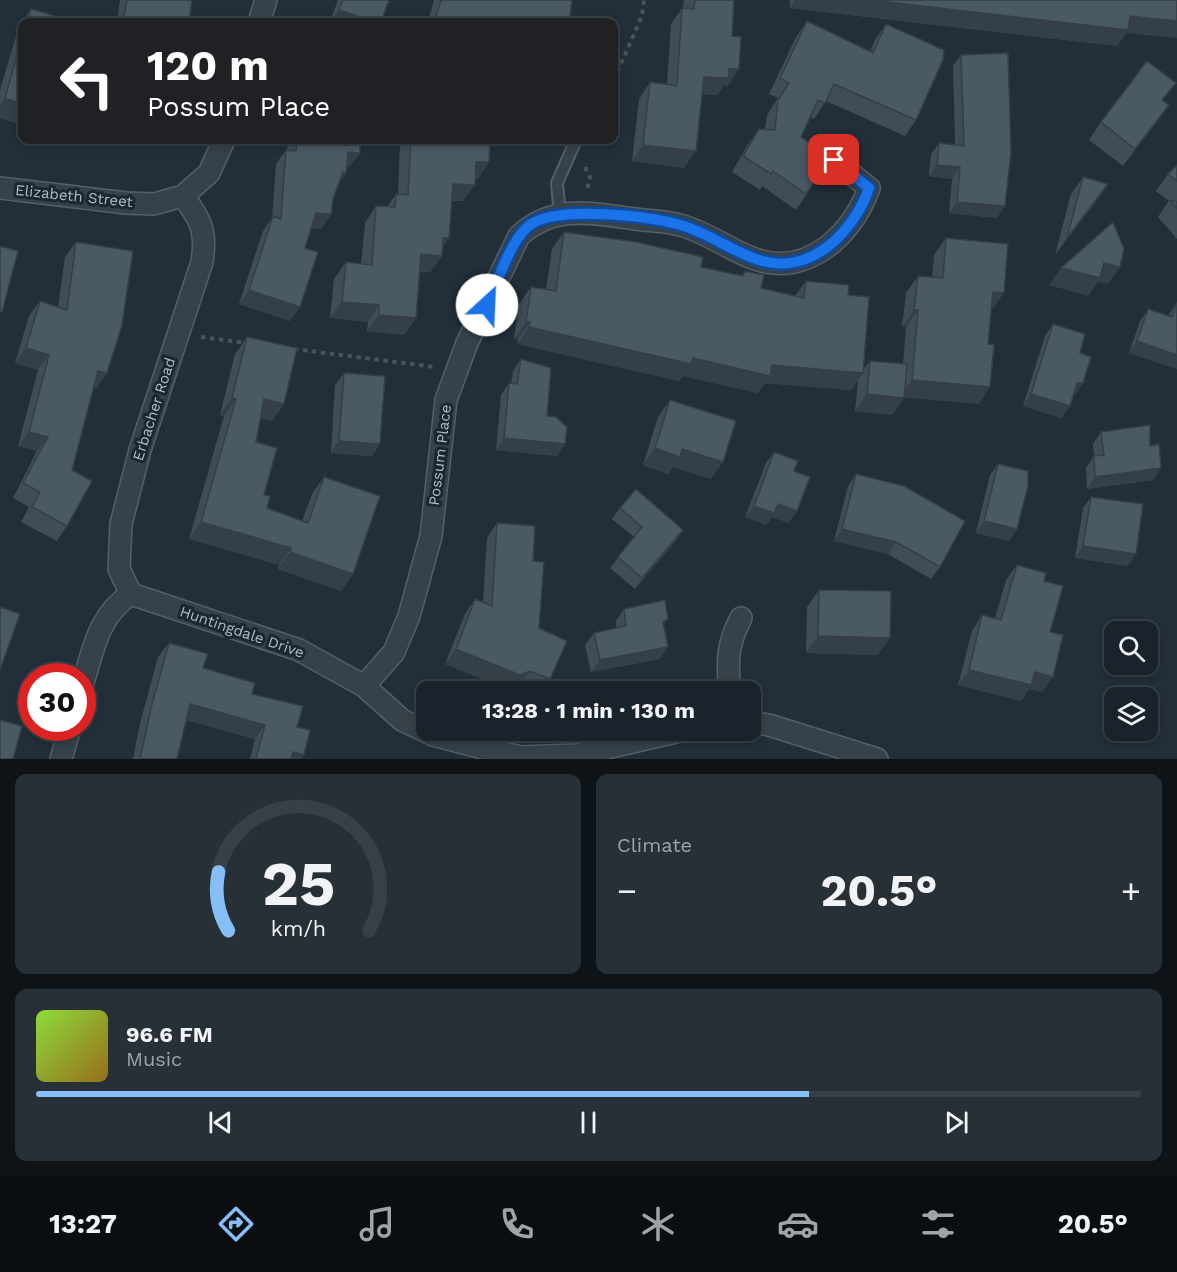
<!DOCTYPE html>
<html lang="en">
<head>
<meta charset="utf-8">
<style>
  body { margin:0; font-family:"Work Sans",sans-serif; background:#272f37; color:#f1f3f6; height:100vh; display:flex; flex-direction:column; font-size:22px; white-space:nowrap }
  * { box-sizing:border-box; margin:0 }
  p { font-size:20px; color:#9fa4a9 }
  .icon { flex:none; width:33px; height:33px; fill:none; stroke:currentColor; stroke-width:2; stroke-linecap:round; stroke-linejoin:round }
  .map { position:relative; height:759px; overflow:hidden }
  .panel { display:flex; flex-direction:column; gap:15px; padding:15px; background:#0e1318; flex:1 }
  .panel>* { flex:none }
  .hud { position:absolute; left:18px; top:18px; width:600px; height:126px; border-radius:12px; box-shadow:0 3px 9px #0003,0 0 0 2px #384047; background:#202124; color:#fff; overflow:hidden }
  .tools { position:absolute; left:1104px; top:621px; display:grid; gap:12px }
  .tools a { display:grid; place-items:center; width:54px; height:54px; border-radius:12px; background:#1a232b; box-shadow:0 3px 9px #0003,0 0 0 2px #384047; font-size:30px }
  .speed { position:absolute; left:18px; top:663px; display:flex; gap:12px; font-size:30px; font-weight:700; text-align:center }
  .speed>* { display:grid; place-content:center; width:78px; height:78px; border-radius:50%; background:#1a232b; box-shadow:0 3px 9px #0003,0 0 0 2px #384047; line-height:1 }
  .speed .limit { border:9px solid #d22; background:#fff; color:#111 }
  .pin { position:absolute; display:grid; place-items:center; width:51px; height:51px; color:#fff; margin:-26px; border-radius:12px; box-shadow:0 3px 9px #0006 }
  .me { position:absolute; width:66px; margin:-33px; rotate:25deg; stroke-linejoin:round; filter:drop-shadow(0 0 4px #0008) }
  .turn { display:flex; align-items:center; gap:21px; height:126px; padding:0 30px; font-size:27px }
  .turn .icon { width:78px; height:78px; stroke-width:2.5 }
  .turn b { display:block; font-size:42px; line-height:51px }
  .big { font-size:45px; font-weight:700; line-height:1.1 }
  .panel .widget { flex:1; display:flex; flex-direction:column; justify-content:center; gap:9px; min-width:0; padding:0 21px; border-radius:12px; background:#272f37 }
  .panel .dial { align-items:center; gap:0 }
  .dial svg { height:156px; overflow:visible; fill:none; stroke:#384047; stroke-width:7; stroke-linecap:round; text-anchor:middle }
  .dial text { fill:#f1f3f6; stroke:none }
  .song { display:flex; align-items:center; gap:18px }
  .cover { width:72px; height:72px; border-radius:9px; background:linear-gradient(135deg,hsl(90 70% 55%),hsl(40 70% 35%)) }
  .played { height:6px; border-radius:3px; background:linear-gradient(90deg,#86bff5 70%,#384047 70%) }
  .keys { display:flex; justify-content:space-around; direction:ltr }
  .heat { display:flex; justify-content:space-between; align-items:center; font-size:33px; direction:ltr }
  .panel .tiles { flex:1; display:grid; gap:15px; grid-template-columns:1fr 1fr }
  .widget:last-child { grid-column:span 2 }
  .trip { position:absolute; left:416px; top:681px; width:345px; height:60px; border-radius:12px; background:#1a232b; box-shadow:0 3px 9px #0003,0 0 0 2px #384047; font-weight:700; line-height:60px; text-align:center }
  .tab-bar { display:flex; height:96px; justify-content:space-around; align-items:center; background:#0a0e11; color:#9fa4a9 }
  .tab-bar .icon { width:42px; height:42px }
  .tab-bar .current { color:#86bff5 }
  .tab-bar b { font-size:27px; color:#f1f3f6 }
  .map>svg:first-child { display:block }
</style>
</head>
<body>
<div class="map">
<svg width="1177" height="759" viewBox="0 0 1177 759">
  <rect width="100%" height="100%" fill="#222f39"/>
  <g fill="none" stroke-linecap="round" stroke-linejoin="round">
    <defs>
      <path id="lane" d="M560 215 557 183 576 140"/>
      <path id="street" d="M259 22 266 0
        M0 188 126 203 154 204 183 196
        M131 594 299 650 364 686 402 720 433 735 494 751 521 757 576 755 685 730
        M82 686C93 651 98 615 131 594L119 569 121 524 140 450 202 262C207 230 201 221 183 196L209 173 224 140
        M364 686 394 652 409 616 431 536 446 400 467 343 519 236C553 204 593 213 635 219 650 221 666 221 680 225 707 232 729 250 755 259 807 278 853 234 869 188L834 160
        M730 692C727 663 727 644 741 618
        M750 722 769 725 877 759
        M61 759 70 728"/>
    </defs>
    <use href="#lane" stroke="#545f68" stroke-width="14"/>
    <use href="#street" stroke="#545f68" stroke-width="24"/>
    <path stroke="#425757" stroke-width="4" stroke-dasharray="4.5 4.5" stroke-linecap="butt" d="M614 80 642 16 644 0
      M585 167 590 177 587 191
      M201 337 247 343
      M294 349 435 367"/>
    <use href="#lane" stroke="#36414a" stroke-width="10"/>
    <use href="#street" stroke="#36414a" stroke-width="21"/>
  </g>
  <path fill="#404d57" d="M120 0H192L189 22H117Z
    M338 0H389L381 22H330Z
    M434 0H572L569 22H428Z
    M684 0H734L728 86 724 85 717 95 702 94 684 168 632 161 639 99 650 82 667 84 671 24 682 8H683Z
    M790 0H1177L1126 33 1117 46 790 8Z
    M31 9 76 22H22V125L0 118V90L19 26Z
    M807 21 870 52 875 40 886 24 916 120 905 136 826 101 814 119 810 117 801 137 831 158 796 210 762 186 760 190 732 172 748 144 759 129H765L767 115 778 98 769 94 796 37Z
    M961 55 997 218 949 213 952 179 929 176 931 154 939 143 955 145 953 66Z
    M1163 100 1169 105 1123 166 1089 140 1101 122Z
    M95 140H165L161 146 95 145Z
    M288 140H361L360 153 349 167H347L346 173 338 185 333 199 331 214 321 229 311 228 305 248 290 321 239 304 263 231 272 218 276 164 286 150H287Z
    M403 140H490L478 179H475L463 201H452L442 249V256L430 272H420L416 318 404 335 367 331 368 322 330 318 334 279 346 262 361 264 365 223 376 206 387 207 396 194 398 195 400 144Z
    M1177 165V239L1158 217 1169 201 1156 191 1168 174Z
    M1083 177 1108 184 1055 255 1071 194Z
    M564 232 701 267 741 276 745 271 761 288 795 296 806 281 848 295 863 370 870 361 903 364 906 327H902L906 293 918 276 932 277 934 255 946 238 992 310H991L979 404 904 397 892 415 855 411 858 381 851 390 765 383 758 393 683 376 679 381 517 344 518 339H514L519 304 531 287 546 289 552 249Z
    M76 242 97 388 94 387 72 470 67 526 57 541 21 522 29 507 13 498 37 451 18 446 38 370 15 363 29 316 40 301 58 307 65 257Z
    M1177 302V369L1129 353 1140 321 1148 309 1168 316Z
    M1053 324 1080 353 1075 395H1073L1061 418 1023 406 1045 336Z
    M247 337 284 404 272 421 260 418 256 442 264 495 267 508 302 521 312 494 324 477 353 574 341 591 278 569 279 565 189 539 224 416 220 415 235 354Z
    M521 359 547 416 565 444 557 456 496 450 501 395 509 383H511L513 371Z
    M344 373 380 444 372 456 331 453 335 385Z
    M670 400 711 479 673 467 668 474 643 465 658 417Z
    M1101 432 1153 480 1087 489 1086 468 1094 456 1093 444Z
    M774 452 794 471 789 523 772 517 766 525 745 517 766 463Z
    M998 464 1017 529 1009 541 976 533 990 475Z
    M856 474 940 567 931 579 888 554 834 541 848 486Z
    M1091 497 1128 566 1075 558 1083 508Z
    M620 508 683 530 676 541 635 589 610 568 634 537 612 519Z
    M497 523 533 561 539 628 550 679 541 692H532L520 686 510 690 445 664 465 614 475 599 483 603 487 538Z
    M1017 565 1044 581 1050 632 1042 692 1029 689 1021 701 958 685 972 631 982 615 995 618 1006 580Z
    M819 590 878 655 806 653 807 607Z
    M624 609 660 659 591 672 585 645 594 633 616 628V621Z
    M169 643 203 668 252 694 297 727 301 759H250L255 739 186 720 177 759H133L140 723 158 657Z"/>
  <path fill="#343f47" d="M795 0H871L1130 16 1177 21V38L1126 33 1117 46 790 8Z
    M339 10 363 18 360 22H331Z
    M436 17 454 22H433Z
    M729 69H739L728 86 724 85 717 95 692 93 704 77Z
    M5 98 22 104V125L0 118V105Z
    M1169 105 1157 122 1123 166 1135 149Z
    M99 140H165L161 146 95 145Z
    M643 145 696 151 684 168 632 161Z
    M348 152 360 153 349 167 338 166Z
    M476 162H489L478 179 464 178Z
    M937 165 960 167 952 179 929 176Z
    M343 172 346 173 336 188Z
    M453 184 475 185 463 201 442 200Z
    M1108 184 1097 201 1055 255 1067 238Z
    M957 202 1005 206 997 218 949 213Z
    M316 213 331 214 321 229 306 228Z
    M443 238H449L438 255Z
    M421 254 442 256 430 272 410 271Z
    M1104 263 1120 267 1108 284 1098 282 1088 296 1049 285 1061 268Z
    M249 290 300 307 290 321 239 304Z
    M993 292 1004 293 992 310 981 309Z
    M342 302 379 305 368 322 330 318Z
    M914 310H918L906 327H902Z
    M379 315 416 318 404 335 367 331Z
    M526 322H530L518 339H514Z
    M529 327 693 358 863 373 851 390 765 383 758 393 683 376 679 381 517 344Z
    M1137 341 1177 355V369L1129 353Z
    M26 348 49 355 38 370 15 363Z
    M98 371 107 373 97 388 88 385Z
    M912 380 990 387 979 404 900 397Z
    M1077 383H1083L1075 395H1068Z
    M867 394 904 398 892 415 855 411Z
    M1031 394 1070 406 1061 418 1023 406Z
    M232 398 236 399 224 416 220 415Z
    M264 399 284 404 272 421 252 416Z
    M29 432 48 437 37 451 18 446Z
    M504 438 565 444 557 456 496 450Z
    M339 441 380 444 372 456 331 453Z
    M655 448 682 449 723 462 711 479 673 467 668 474 643 465Z
    M1161 468 1153 480 1087 489 1095 477Z
    M778 504 797 511 789 523 772 517 766 525 745 517 754 506Z
    M984 521 1017 529 1009 541 976 533Z
    M201 522 291 548 279 565 189 539Z
    M842 529 896 542 888 554 834 541Z
    M683 530 676 541 635 589 642 578Z
    M1083 546 1136 554 1128 566 1075 558Z
    M290 552 353 574 341 591 278 569Z
    M818 636 890 638 878 655 806 653Z
    M668 647 660 659 591 672 600 660Z
    M456 649 530 671 520 686 510 690 445 664Z
    M969 670 1035 672 1053 677 1042 692 1029 689 1021 701 958 685Z
    M190 704 265 725 255 739 180 718Z
    M293 752 304 755 301 759H288Z"/>
  <path fill="#4a5a65" stroke="#343f47" stroke-width="1.5" d="M127 0H192L189 22H123Z
    M343 0H389L381 22H361L363 18 339 10Z
    M441 0H572L569 22H454L436 17Z
    M695 0H734L732 36 741 37 739 69H729V78L704 77 696 151 643 145 650 82 677 86 682 8 694 9Z
    M871 0H1177V21L1130 16 1128 30Z
    M31 9 76 22H27Z
    M807 21 873 53 886 24 944 50 943 60 916 120 834 84 825 103 818 100 801 137 831 158 806 194 773 171 771 174 743 156 759 129 775 130 778 100 789 83 780 78Z
    M22 38V104L5 98Z
    M1008 53 1011 152 1005 206 957 202 960 167 937 165 939 143 964 146 961 55Z
    M1147 61 1176 83 1162 100 1169 105 1135 149 1101 122Z
    M297 140H360V153L348 152 346 173 343 172 333 199 331 214 316 213 305 248 318 252 300 307 249 290 273 216 281 219 286 150 296 151Z
    M411 140H490L489 162H476L475 185 453 184 449 238H443L442 256 421 254 416 318 379 315V305L342 302 346 262 372 265 376 206 395 207 396 194 408 195Z
    M1177 165V181L1168 174Z
    M1083 177 1108 184 1067 238Z
    M1170 200 1177 202V208Z
    M1113 222 1124 249 1120 267 1104 263 1100 278 1061 268Z
    M564 232 636 242 703 257 701 267 743 276 745 271 764 275 761 288 804 298 806 281 849 285 848 295 869 297 863 373 772 365 770 376 693 358 691 364 529 327 530 322H526L531 287 556 291Z
    M946 238 1008 244 1004 293 993 292 988 344 994 345 990 387 912 380 918 310H914L918 276 943 278Z
    M76 242 133 251 122 325 107 373 98 371 72 470 92 481 67 526 32 507 40 492 23 483 48 437 29 432 49 355 26 348 40 301 67 310Z
    M0 246 18 251 2 312 0 311Z
    M1177 302V355L1137 341 1148 309 1172 317Z
    M1053 324 1085 334 1080 353 1091 357 1083 383H1077L1070 406 1031 394Z
    M247 337 297 348 284 404 264 399 256 442 277 448 264 495 270 496 267 508 308 523 324 477 380 496 353 574 290 552 291 548 201 522 236 399 232 398Z
    M521 359 551 368 547 416 556 417 567 427 565 444 504 438 509 383 517 384Z
    M870 361 907 364 904 398 867 394Z
    M344 373 385 376 380 444 339 441Z
    M670 400 736 421 723 462 682 449 680 457 655 448Z
    M1150 425V446L1159 444 1161 468 1095 477 1094 456 1104 455 1101 432Z
    M774 452 798 461 794 471 810 477 797 511 778 504 774 513 754 506Z
    M998 464 1028 471V486L1017 529 984 521Z
    M856 474 904 486 965 521 940 567 896 542 842 529Z
    M636 489 683 530 642 578 618 557 642 527 620 508Z
    M1091 497 1143 504 1136 554 1083 546Z
    M497 523 535 526 533 561 544 562 539 628 567 641 550 679 530 671 520 675 456 649 475 599 492 606Z
    M1017 565 1046 573 1044 581 1063 586 1050 632 1063 635 1053 677 1035 672 1031 685 969 670 982 615 1001 620Z
    M819 590 891 591 890 638 818 636Z
    M665 600 668 619 663 622 668 647 600 660 594 633 626 626 624 609Z
    M0 607 20 614 0 670Z
    M169 643 208 654 203 668 255 683 252 694 303 706 297 727 310 730 304 755 293 752 291 759H256L265 725 190 704 177 759H140L151 708Z
    M0 720 22 726 13 759H0Z"/>
  <g fill="none" stroke-linecap="round" stroke-linejoin="round">
    <defs>
      <path id="route" d="M487 305C497 284 512 234 533 223 563 206 648 216 681 225 708 233 730 250 756 259 808 278 853 234 869 188L834 160"/>
    </defs>
    <use href="#route" stroke="#114b97" stroke-width="15"/>
    <use href="#route" stroke="#1a73e8" stroke-width="10"/>
  </g>
  <g text-anchor="middle" stroke-width="6" stroke-linejoin="round" paint-order="stroke">
    <g font-size="15" fill="#b1bcc6" stroke="#1b262e">
      <text transform="translate(74 196) rotate(6)" y="5">Elizabeth Street</text>
      <text transform="translate(154 409) rotate(-72)" y="5">Erbacher Road</text>
      <text transform="translate(440 455) rotate(-83)" y="5">Possum Place</text>
      <text transform="translate(242 632) rotate(19)" y="5">Huntingdale Drive</text>
    </g>
  </g>
</svg>
<div class="tools">
<a><svg class="icon" aria-label="search" viewBox="0 0 24 24"><circle cx="10" cy="10" r="6"/><path d="M15 15l6 6"/></svg></a>
<a><svg class="icon" aria-label="layers" viewBox="0 0 24 24"><path d="M12 4l9 5-9 5-9-5zM3 14l9 5 9-5"/></svg></a>
</div>
<div class="speed"><div class="limit">30</div></div>
<div class="pin" style="left:834px;top:160px;background:#d93025"><svg class="icon" aria-label="arrive" viewBox="0 0 24 24"><path d="M6 21V4h12l-3 4 3 4H6"/></svg></div>
<svg class="me" style="left:487px;top:305px" viewBox="-20 -20 40 40"><circle r="19" fill="#fff"/><path d="M0-13L10 11 0 6-10 11z" fill="#1a73e8"/></svg>
<div class="trip">13:28 · 1 min · 130 m</div>
<div class="hud">
<div class="turn"><svg class="icon" aria-label="left" viewBox="0 0 24 24"><path d="M17 20v-9H6M10 6l-5 5 5 5"/></svg><div><b>120 m</b>Possum Place</div></div>
</div>
</div>
<section class="panel">
<div class="tiles">
<div class="widget dial"><svg viewBox="0 0 100 80">
<path d="M14 69A42 42 0 1 1 86 69"/>
<path d="M14 69A42 42 0 0 1 9 39" stroke="#86bff5"/>
<text x="50" y="56" font-size="32" font-weight="700">25</text>
<text x="50" y="72" font-size="11">km/h</text>
</svg></div>
<div class="widget"><p>Climate</p>
<div class="heat"><a>−</a><b class="big">20.5°</b><a>+</a></div>
</div>
<div class="widget">
<div class="song"><i class="cover"></i><div><b>96.6 FM</b><p>Music</p></div></div>
<div class="played"></div>
<div class="keys"><svg class="icon" aria-label="previous" viewBox="0 0 24 24"><path d="M18 5L8 12l10 7zM5 5v14"/></svg><svg class="icon" aria-label="pause" viewBox="0 0 24 24"><path d="M8 5v14M16 5v14"/></svg><svg class="icon" aria-label="next" viewBox="0 0 24 24"><path d="M6 5l10 7-10 7zM19 5v14"/></svg></div>
</div>
</div>
</section>
<nav class="tab-bar">
<b>13:27</b>
<svg class="icon current" aria-label="directions" viewBox="0 0 24 24"><path d="M12 3l9 9-9 9-9-9zM9 14v-3h6M13 9l2 2-2 2"/></svg>
<svg class="icon" aria-label="music" viewBox="0 0 24 24"><path d="M9 18V5l10-2v13"/><circle cx="6" cy="18" r="3"/><circle cx="16" cy="16" r="3"/></svg>
<svg class="icon" aria-label="phone" viewBox="0 0 24 24"><path d="M5 4h4l2 5-3 2q2 4 5 5l2-3 5 2v4C11 20 4 13 5 4z"/></svg>
<svg class="icon" aria-label="climate" viewBox="0 0 24 24"><path d="M12 3v18M4 7l16 10M4 17L20 7"/></svg>
<svg class="icon" aria-label="car" viewBox="0 0 24 24"><path d="M5 17H2v-5l4-1 3-4h7l3 4 3 1v5h-3M9 17h6M6 11h13"/><circle cx="7" cy="17" r="2"/><circle cx="17" cy="17" r="2"/></svg>
<svg class="icon" aria-label="filters" viewBox="0 0 24 24"><path d="M4 7h16M4 17h16"/><circle cx="9" cy="7" r="2"/><circle cx="15" cy="17" r="2"/></svg>
<b>20.5°</b>
</nav>
</body>
</html>
